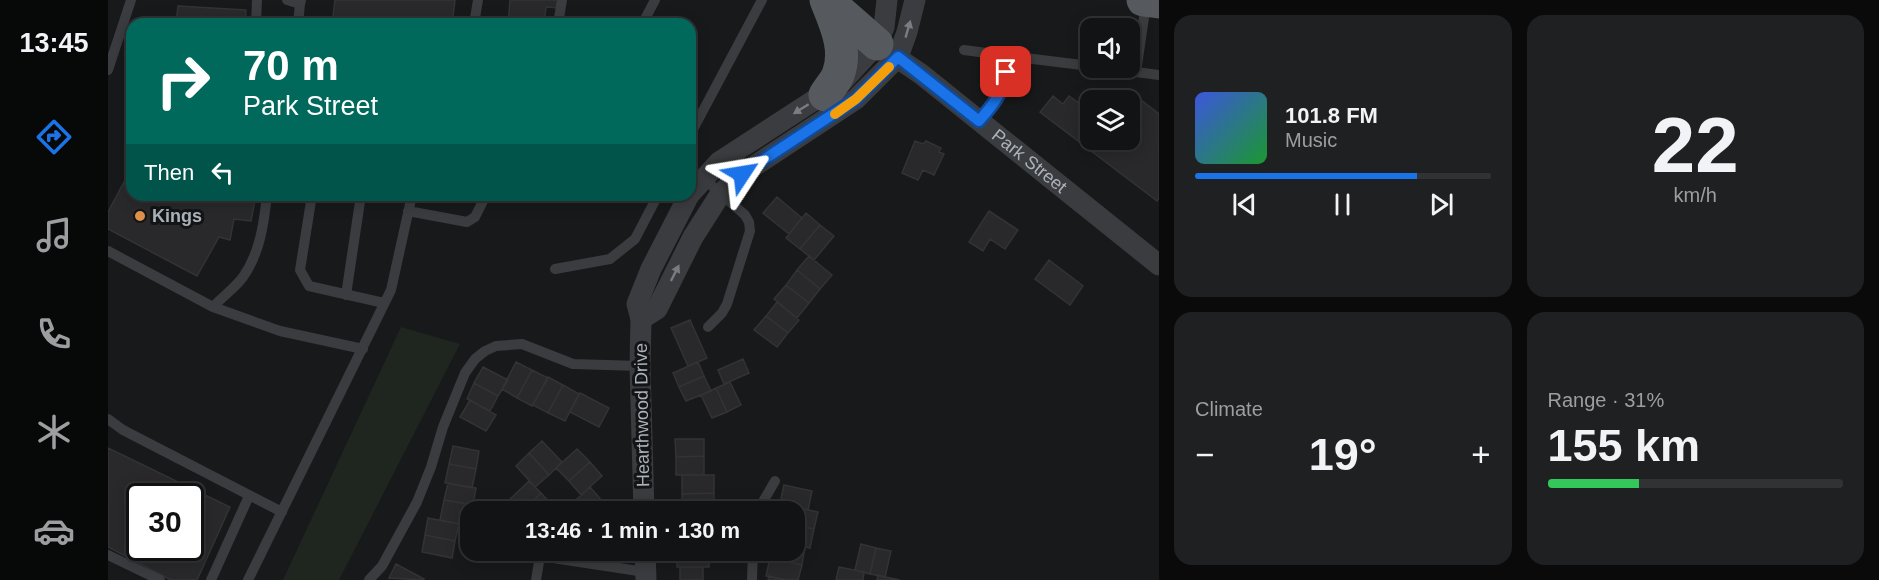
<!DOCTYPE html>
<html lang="en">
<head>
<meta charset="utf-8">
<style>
  body { margin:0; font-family:Helvetica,sans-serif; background:#1f2022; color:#f1f3f6; height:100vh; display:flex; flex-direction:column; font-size:22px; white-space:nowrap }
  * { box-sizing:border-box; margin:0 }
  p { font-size:20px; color:#9c9ea0 }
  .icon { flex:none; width:33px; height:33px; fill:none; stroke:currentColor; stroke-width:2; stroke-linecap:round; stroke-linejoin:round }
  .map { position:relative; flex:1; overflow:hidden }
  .details { display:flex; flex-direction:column; gap:15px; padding:15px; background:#0a0a0b; width:720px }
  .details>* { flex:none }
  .hud { position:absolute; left:18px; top:18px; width:570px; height:183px; border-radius:18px; box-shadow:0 3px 15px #0003,0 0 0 2px #313234; background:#00695c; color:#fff; overflow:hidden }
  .controls { position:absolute; left:972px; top:18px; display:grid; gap:12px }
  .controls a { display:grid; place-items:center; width:60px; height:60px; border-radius:12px; background:#121314; box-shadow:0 3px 15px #0003,0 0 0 2px #313234; font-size:30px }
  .speed { position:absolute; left:18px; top:483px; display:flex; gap:12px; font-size:30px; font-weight:700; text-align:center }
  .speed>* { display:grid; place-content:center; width:78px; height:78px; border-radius:50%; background:#121314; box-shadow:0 3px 15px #0003,0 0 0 2px #313234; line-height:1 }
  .speed .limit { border:3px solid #111; border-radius:9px; background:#fff; color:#111 }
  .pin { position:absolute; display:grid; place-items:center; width:51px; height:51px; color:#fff; margin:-26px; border-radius:12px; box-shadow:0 3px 9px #0006 }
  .me { position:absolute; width:66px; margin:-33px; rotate:57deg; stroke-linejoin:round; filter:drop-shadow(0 0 4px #0008) }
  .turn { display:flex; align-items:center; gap:21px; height:126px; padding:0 18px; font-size:27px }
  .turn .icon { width:78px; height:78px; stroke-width:2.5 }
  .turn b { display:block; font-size:42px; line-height:51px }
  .then { display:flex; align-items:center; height:57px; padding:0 18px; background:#0003; gap:12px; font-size:22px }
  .big { font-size:45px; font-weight:600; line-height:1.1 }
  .details .widget { flex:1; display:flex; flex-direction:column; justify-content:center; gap:9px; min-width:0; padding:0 21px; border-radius:18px; background:#1f2022 }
  .details .dial { align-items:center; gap:0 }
  .dial b { font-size:78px; line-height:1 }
  .song { display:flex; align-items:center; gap:18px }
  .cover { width:72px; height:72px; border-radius:9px; background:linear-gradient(135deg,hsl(230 70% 55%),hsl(130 70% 35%)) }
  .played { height:6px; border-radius:3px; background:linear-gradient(90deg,#1a73e8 75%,#313234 75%) }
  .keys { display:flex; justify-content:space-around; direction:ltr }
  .heat { display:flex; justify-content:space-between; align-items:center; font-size:33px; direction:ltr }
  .charge { height:9px; border-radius:4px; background:linear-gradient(90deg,#34c759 31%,#313234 0) }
  .details .tiles { flex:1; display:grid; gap:15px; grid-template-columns:repeat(2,1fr) }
  .trip { position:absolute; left:352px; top:501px; width:345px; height:60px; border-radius:18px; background:#121314; box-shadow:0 3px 15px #0003,0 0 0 2px #313234; font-weight:600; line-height:60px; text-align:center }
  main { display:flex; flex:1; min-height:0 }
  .tab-bar { display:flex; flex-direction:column; width:108px; justify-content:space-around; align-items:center; background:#070808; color:#9c9ea0 }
  .tab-bar .icon { width:42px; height:42px }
  .tab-bar .active { color:#1a73e8 }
  .tab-bar b { font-size:27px; color:#f1f3f6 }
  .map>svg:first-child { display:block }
</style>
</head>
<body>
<main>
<nav class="tab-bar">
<b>13:45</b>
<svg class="icon active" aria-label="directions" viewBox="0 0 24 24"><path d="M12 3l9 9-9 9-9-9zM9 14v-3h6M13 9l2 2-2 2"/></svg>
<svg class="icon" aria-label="music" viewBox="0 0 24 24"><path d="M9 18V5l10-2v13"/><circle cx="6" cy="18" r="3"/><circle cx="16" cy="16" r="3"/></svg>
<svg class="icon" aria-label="phone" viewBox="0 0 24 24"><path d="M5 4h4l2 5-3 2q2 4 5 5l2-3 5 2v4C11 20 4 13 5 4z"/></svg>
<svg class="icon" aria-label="climate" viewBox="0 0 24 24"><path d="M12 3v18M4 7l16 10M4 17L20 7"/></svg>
<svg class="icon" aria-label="car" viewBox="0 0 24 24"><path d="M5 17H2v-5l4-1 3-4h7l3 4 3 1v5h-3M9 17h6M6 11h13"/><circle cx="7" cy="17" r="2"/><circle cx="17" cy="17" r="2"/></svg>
</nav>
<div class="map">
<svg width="1051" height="580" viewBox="0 0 1051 580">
  <rect width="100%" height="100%" fill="#18191a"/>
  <path fill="#1f251f" d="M293 327 352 344 231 580H175Z"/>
  <path fill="#29292b" stroke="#333336" stroke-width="1.5" fill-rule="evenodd" d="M227 0H347L344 24H224Z
    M402 0H452V8L438 7 436 24H400Z
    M70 6 138 10 137 24H68Z
    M945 96 955 104 961 96 978 108 982 102V140H1022V104L1028 96 1051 114V198L1049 201 932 112Z
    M807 141 815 144 818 141 833 148 831 152 836 154 826 175 815 170 810 180 794 173Z
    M24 167V195H148L143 221 126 219 122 240 111 237 89 276 0 229V212Z
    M669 197 694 218 681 234 655 213Z
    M881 211 910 230 897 249 882 239 875 251 861 242Z
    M698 213 712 225 692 249 678 238Z
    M712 225 726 236 706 260 692 249Z
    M701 256 724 275 712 289 689 270Z
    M941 260 975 286 962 305 927 279Z
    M689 270 712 289 701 303 678 285Z
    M678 285 701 303 689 318 666 299Z
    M669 302 691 320 680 333 658 316Z
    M658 316 680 333 669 347 646 330Z
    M582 320 599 358 580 366 563 328Z
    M635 359 641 373 616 384 610 370Z
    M408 362 424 370 409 398 394 389Z
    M590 362 596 376 571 387 565 373Z
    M375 367 400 380 390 396 366 383Z
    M424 370 440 378 424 406 409 398Z
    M596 376 603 391 578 401 571 387Z
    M440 377 455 385 440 413 425 405Z
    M622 382 633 405 619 412 608 388Z
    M366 383 390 396 382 411 359 399Z
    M455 385 471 394 457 421 440 413Z
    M608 388 619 412 604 418 593 395Z
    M472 393 501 408 491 427 462 412Z
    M362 400 388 415 378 431 352 417Z
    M567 439H596V456L568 457Z
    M434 441 454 462 441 475 421 453Z
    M345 446 371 451 368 469 341 464Z
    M0 448 122 507 89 580H63L0 547ZM32 496H82V548H32Z
    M469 449 482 462 461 481 448 468Z
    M421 453 441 475 427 487 408 466Z
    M596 456V475H568V457Z
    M482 462 494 476 473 495 461 481Z
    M341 464 368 469 364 488 337 483Z
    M574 475H606V493L574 494Z
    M421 481 433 493 414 512H411L401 500Z
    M340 483 368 488 365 505 336 500Z
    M676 485 704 491 700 510 672 503Z
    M482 487 502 510 500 512H480L469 499Z
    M433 493 446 507 441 512H414Z
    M606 493V511L574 512V494Z
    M336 500 365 505 361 526 332 520Z
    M679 505 710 512 706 529 687 525V512H677Z
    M320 518 351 524 347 541 317 535Z
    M687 525 706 529 702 548 687 545Z
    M317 535 347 541 344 558 314 552Z
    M753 544 768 548 762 574 747 570Z
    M687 545 697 547 694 565 662 558 664 550H687Z
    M768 548 783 551 777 577 762 574Z
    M569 550H601V567H569Z
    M662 558 694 565 690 580H678L658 576Z
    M288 564 316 579 315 580 281 578Z
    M572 567H595V580H572Z
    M731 567 756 572 755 580H728Z
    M770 575 777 577 792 580H769Z
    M661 576 678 580H660Z"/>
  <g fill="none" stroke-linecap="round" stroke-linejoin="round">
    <path stroke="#3a3c3f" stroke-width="10" d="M179 0 192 4 193 0
      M148 24 149 0
      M190 24 192 4
      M366 24 370 0
      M450 24 454 0
      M532 24 536 21 547 0
      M856 50 901 56
      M994 68 1028 72 1038 4
      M0 70 23 0
      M1028 72 1051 75
      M871 121 896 87 901 56 982 66
      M582 135 654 0
      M595 178 637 215 641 222 642 231 619 304 614 313 600 327
      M204 195 192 270 201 286 276 303
      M300 211 359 222 367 217 378 195
      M0 251 105 307 172 331 255 349
      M447 269 502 259 527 239 550 195
      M238 295 253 195
      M105 307C114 297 127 288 135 277 152 253 156 223 159 195
      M0 419 15 430 174 512
      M649 512 667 481
      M0 555 52 580
      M103 580 141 496
      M140 580 283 290 304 195
      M261 580 274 566 309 502 323 467 335 427 357 373 367 359 377 351 388 346 414 344 465 364 532 366
      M428 580 432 556 537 572
      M644 580 645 550"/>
    <g stroke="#3a3c3f" stroke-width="21">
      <path id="s1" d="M779 51 813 74 1051 265"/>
      <path d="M582 194 611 162 734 82 769 44 776 27 779 0"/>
      <path d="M533 319 549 309 585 237 613 193 634 174 748 99 790 57 799 32 807 0"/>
      <path d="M536 512 532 366 533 319 529 304 543 269 581 195"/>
      <path d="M537 550 538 580"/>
    </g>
    <path stroke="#56595e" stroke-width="33" d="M719 0 769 44
      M1035 0 1051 2
      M717 95C721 88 727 82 730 75 740 49 727 23 718 0"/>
  </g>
  <defs><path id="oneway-solid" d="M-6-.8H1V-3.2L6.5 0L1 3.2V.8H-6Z" transform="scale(1.5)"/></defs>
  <g fill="#797d82">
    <use href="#oneway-solid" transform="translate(800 29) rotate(-74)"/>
    <use href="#oneway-solid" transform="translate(693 109) rotate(148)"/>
    <use href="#oneway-solid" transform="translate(567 273) rotate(-63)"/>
  </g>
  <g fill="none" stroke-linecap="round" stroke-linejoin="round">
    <defs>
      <path id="route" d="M634 174 748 99 790 57 871 121C885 105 895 93 898 72"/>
    </defs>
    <use href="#route" stroke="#114b97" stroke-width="15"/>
    <use href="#route" stroke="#1a73e8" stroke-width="10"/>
    <path stroke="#f59e0b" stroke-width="10" d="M727 114 748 99 781 67"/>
  </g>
  <circle fill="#e0924b" stroke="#131415" stroke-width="2" cx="32" cy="216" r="6"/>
  <g text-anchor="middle" stroke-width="6" stroke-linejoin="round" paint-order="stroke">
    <g font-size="18" fill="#acb2b9" stroke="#131415">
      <text dy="6" stroke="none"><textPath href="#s1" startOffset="180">Park Street</textPath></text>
      <text transform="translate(534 415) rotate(-91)" y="6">Hearthwood Drive</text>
    </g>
    <g font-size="18" font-weight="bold" fill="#acb2b9" stroke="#131415" text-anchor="start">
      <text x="44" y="222">Kings</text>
    </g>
  </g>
</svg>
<div class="controls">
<a><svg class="icon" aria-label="sound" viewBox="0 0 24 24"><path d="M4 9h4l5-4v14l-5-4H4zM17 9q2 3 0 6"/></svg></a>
<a><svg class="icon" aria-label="layers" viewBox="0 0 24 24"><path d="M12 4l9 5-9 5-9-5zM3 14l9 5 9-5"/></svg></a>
</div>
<div class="speed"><div class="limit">30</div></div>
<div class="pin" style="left:898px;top:72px;background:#d93025"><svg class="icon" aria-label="arrive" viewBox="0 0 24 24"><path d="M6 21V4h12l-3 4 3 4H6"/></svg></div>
<svg class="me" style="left:634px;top:174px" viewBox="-20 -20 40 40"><path d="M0-17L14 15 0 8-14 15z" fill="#1a73e8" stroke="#fff" stroke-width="4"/></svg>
<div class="trip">13:46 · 1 min · 130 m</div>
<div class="hud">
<div class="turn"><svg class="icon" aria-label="right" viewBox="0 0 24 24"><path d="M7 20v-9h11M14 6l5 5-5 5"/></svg><div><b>70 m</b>Park Street</div></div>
<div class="then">Then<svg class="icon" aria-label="left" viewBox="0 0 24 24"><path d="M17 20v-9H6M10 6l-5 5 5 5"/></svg></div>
</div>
</div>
<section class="details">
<div class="tiles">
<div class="widget">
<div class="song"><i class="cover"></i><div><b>101.8 FM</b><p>Music</p></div></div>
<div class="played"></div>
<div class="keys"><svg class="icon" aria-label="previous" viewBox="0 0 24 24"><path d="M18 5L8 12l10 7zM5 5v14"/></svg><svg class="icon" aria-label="pause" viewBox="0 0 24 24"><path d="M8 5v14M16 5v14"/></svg><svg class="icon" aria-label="next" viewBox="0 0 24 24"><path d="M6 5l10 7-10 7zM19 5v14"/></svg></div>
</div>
<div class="widget dial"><b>22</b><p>km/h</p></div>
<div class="widget"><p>Climate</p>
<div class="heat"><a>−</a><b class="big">19°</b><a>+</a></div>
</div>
<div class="widget"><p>Range · 31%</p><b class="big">155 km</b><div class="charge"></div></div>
</div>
</section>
</main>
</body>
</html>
